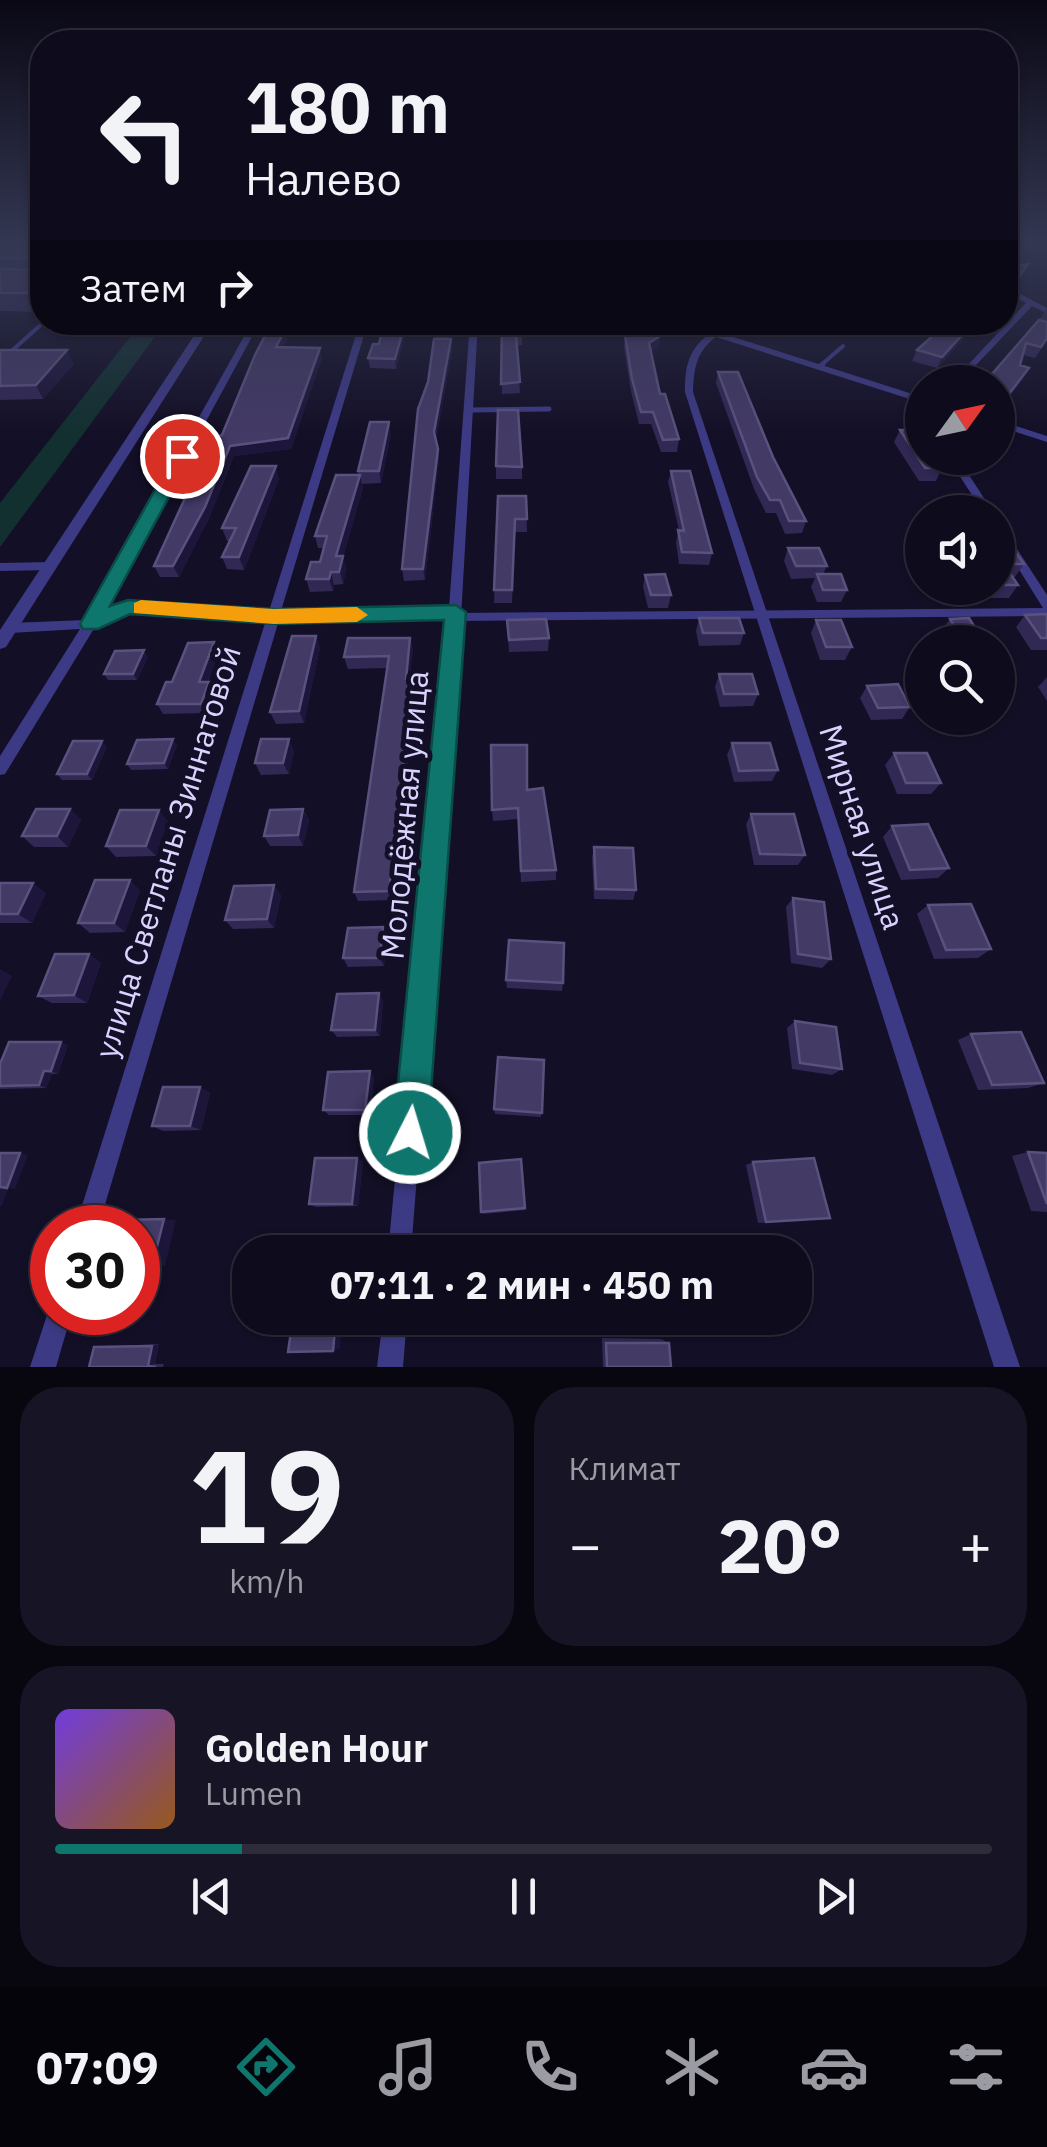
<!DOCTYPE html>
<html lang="ru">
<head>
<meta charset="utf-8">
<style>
  body { margin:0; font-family:"IBM Plex Sans",sans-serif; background:#171425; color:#f1f3f6; height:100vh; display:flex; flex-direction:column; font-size:38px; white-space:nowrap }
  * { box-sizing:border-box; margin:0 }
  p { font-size:32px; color:#9b9ba3 }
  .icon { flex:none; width:55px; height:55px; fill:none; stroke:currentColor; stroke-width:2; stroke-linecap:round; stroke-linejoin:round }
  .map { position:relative; height:1367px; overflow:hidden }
  .details { display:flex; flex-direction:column; gap:20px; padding:20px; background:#08060f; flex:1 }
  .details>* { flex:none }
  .banner { position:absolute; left:30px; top:30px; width:988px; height:305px; border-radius:40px; box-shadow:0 2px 8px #0004,0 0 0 2px #2e2b3b; background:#0e0b1c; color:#f1f3f6; overflow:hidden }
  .needle { width:65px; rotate:57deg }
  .controls { position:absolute; left:905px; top:365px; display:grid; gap:20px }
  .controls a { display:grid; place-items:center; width:110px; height:110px; border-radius:50%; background:#0e0b1c; box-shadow:0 2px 8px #0004,0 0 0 2px #2e2b3b; font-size:50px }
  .speed { position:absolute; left:30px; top:1205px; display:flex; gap:20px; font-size:50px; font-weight:700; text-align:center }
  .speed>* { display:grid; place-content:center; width:130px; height:130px; border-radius:50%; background:#0e0b1c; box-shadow:0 2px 8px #0004,0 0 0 2px #2e2b3b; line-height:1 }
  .speed .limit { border:15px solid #d22; background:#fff; color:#111 }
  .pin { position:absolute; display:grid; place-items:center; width:85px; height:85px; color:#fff; margin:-42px; border:5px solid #fff; border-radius:50%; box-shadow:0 2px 10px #0007 }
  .me { position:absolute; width:110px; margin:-55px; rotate:5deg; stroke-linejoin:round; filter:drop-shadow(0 0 8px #0008) }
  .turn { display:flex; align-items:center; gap:35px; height:210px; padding:0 50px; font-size:45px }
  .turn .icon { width:130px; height:130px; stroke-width:2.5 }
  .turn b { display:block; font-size:70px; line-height:85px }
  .then { display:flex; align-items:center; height:95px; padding:0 50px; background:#0003; gap:20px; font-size:38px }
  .big { font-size:75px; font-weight:700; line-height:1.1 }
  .details .card { flex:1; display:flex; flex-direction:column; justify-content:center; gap:15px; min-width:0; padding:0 35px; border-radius:40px; background:#171425 }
  .details .dial { align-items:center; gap:0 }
  .dial b { font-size:130px; line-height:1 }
  .song { display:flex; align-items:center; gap:30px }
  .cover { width:120px; height:120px; border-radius:15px; background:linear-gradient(135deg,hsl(260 70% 55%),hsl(30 70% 35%)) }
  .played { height:10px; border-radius:5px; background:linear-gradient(90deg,#0f766e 20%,#2e2b3b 20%) }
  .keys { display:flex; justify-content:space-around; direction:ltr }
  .heat { display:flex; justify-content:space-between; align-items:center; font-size:55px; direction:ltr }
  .details .tiles { flex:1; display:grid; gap:20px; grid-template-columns:1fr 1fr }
  .card:last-child { grid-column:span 2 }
  .trip { position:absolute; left:232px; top:1235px; width:580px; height:100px; border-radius:40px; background:#0e0b1c; box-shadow:0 2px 8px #0004,0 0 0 2px #2e2b3b; font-weight:700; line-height:100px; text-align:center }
  .menu { display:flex; height:160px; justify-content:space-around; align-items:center; background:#06040b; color:#9b9ba3 }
  .menu .icon { width:70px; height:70px }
  .menu .on { color:#0f766e }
  .menu b { font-size:45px; color:#f1f3f6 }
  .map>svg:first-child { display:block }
</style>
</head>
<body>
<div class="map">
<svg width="1047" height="1367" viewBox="0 0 1047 1367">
  <rect width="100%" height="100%" fill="#130f26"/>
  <path fill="#12302f" d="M141 323H165L0 547V503Z"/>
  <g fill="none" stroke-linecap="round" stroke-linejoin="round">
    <path stroke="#3d3a85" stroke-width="4" d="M0 355H7L44 322
      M820 366 843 346"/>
    <path stroke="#3d3a85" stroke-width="5" d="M819 367 823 364
      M469 410 549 409"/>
    <path stroke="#3d3a85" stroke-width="8" d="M0 567 50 566
      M455 617 1047 612"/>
    <path fill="#3d3a85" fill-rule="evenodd" d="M1005 286 1047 308V313L1032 306 960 382H952L1026 303 1005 291Z
      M252 322H260L102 613 128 603 269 611 360 322H368L281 611 449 608 470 322H478L461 617 411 1252H388L449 617 279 620 98 1228H75L266 620 129 611 95 627 5 774 0 775V756L80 629 10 633 4 628 10 623 86 620Z
      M674 322H687L714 331 727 322H737L721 333 922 397V403L919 402 716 337C696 352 694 368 693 392L1020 1367H994L685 392C685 367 688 350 709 334Z
      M998 420 1047 436V442L998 426Z
      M948 458H958L993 512H983Z
      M998 525 1002 526 1047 595V609L1043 608 998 536Z
      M51 1303 52 1312H72L56 1367H30Z
      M383 1318H407L403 1367H377Z"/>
    <path fill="#3d3a85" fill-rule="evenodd" d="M203 322H213L6 647 0 649V630Z"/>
  </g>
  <path fill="#312854" d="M0 243H42L38 312 0 311Z
    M1028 264 1023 274 1014 286H1011L1005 297V267Z
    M1047 308V340L1035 358 1023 355 1020 365 1023 379 998 410V382Z
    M452 322 448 339 452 349 436 440 439 460 425 580 404 581 402 569 428 382 440 339 433 337 432 327Z
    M756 322H790L772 336 754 330Z
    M974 322 969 333 937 368 912 361 917 350Z
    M501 323 522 332V345H517L520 393 502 394Z
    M406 332 396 369 370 368 368 358 379 344Z
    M625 335 660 336 659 347 651 352 660 394 679 439 677 452H661L651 424H639L631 391 624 347Z
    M283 347 322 357 291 449 234 456 209 518 179 577H160L154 566 222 435Z
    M0 350 74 364 43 399 0 400Z
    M718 372 773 457 806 521 802 533 785 534 776 513H766L754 489 716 383Z
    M900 430 942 468 936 481H919L894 442Z
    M391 434 381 483 362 484 363 488 343 557 346 569 343 584 334 585 333 591 310 592 306 579 320 562 323 548H318L315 536 358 475V471Z
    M496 466 522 467V479H496Z
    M671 471 712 553 709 565 679 564 676 542 679 530 668 482Z
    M279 479 244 570 227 569 222 557 229 541H227L222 528Z
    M498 496H526L527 532H515L512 603H494Z
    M788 548 827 566 823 574 847 590 841 602H817L811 587 815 578 791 579 784 561Z
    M998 549 1024 564 1015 577H1012L1018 585 1009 598H985L978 588H998Z
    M645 575 671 595 668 608H648L643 587Z
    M1047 614V650H1031L1016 627 1025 615Z
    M699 618 744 633 740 645 699 646 696 631Z
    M950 619 983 641 982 642H948L941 631Z
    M507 620 549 638 548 651 509 652Z
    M816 620 852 647 845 660H820L811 633Z
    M316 636 320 648 304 723 276 724 270 712Z
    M410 638 413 650 409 679 416 691 393 900 358 901 354 892 387 668 348 669 344 657Z
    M214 642 219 652 208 682 214 691 207 713 163 714 157 704 172 682Z
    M148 657 137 680H108L104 674Z
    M719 674 758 694 753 706 720 707 715 687Z
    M1047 677V701L1038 687Z
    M867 686 910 707 902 719 871 720 860 698Z
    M732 743 778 770 772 781 734 782 727 755Z
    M177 745 168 769 131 770 127 764Z
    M107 747 92 780H62L57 774Z
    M294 751 289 774 261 775 255 763Z
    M894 753 941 783 931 794H897L885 765Z
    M527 790 556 870V880L521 882 518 819 493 821 492 810Z
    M70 809 81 820 68 847H34L22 836Z
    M303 809 309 820 303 846H270L264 836Z
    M751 814 805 855 798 865H754L746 824Z
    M168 821 156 856 116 857 106 846Z
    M892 826 949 868 938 878 901 880 883 837Z
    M594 847 636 890 633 900 594 899 592 858Z
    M0 883 46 893 32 923H0Z
    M140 890 125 932 90 933 78 923Z
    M281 895 274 928 233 929 225 920Z
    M793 898 831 959 822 968 791 963 786 907Z
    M928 905 991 949 978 958 934 959 917 914Z
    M387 937 384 966 348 967 343 958Z
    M89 954 101 963 87 1003H52L38 996Z
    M506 980 563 983 562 991 507 988Z
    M379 993 383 1001 380 1036 337 1037 331 1030Z
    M795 1021 842 1069 832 1075 792 1069 787 1028Z
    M971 1034 1044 1083 1028 1088 978 1090 958 1040Z
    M68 1045 58 1074H52L46 1088 0 1089V1064Z
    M544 1060 541 1117 495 1114 494 1109Z
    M374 1077 370 1115H329L323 1110Z
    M200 1087 210 1093 201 1130 163 1131 152 1126Z
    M1028 1152 1047 1153V1212L1031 1211 1012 1156Z
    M521 1159 525 1210 483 1214 481 1212Z
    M363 1161 358 1206 316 1207 309 1204Z
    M753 1162 830 1218 758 1223 746 1165Z
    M602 1338 661 1339 669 1343 671 1367H603Z
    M159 1344 155 1364H164L163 1367H89L94 1347Z"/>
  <path fill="#1d163a" d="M42 282V308L38 312 28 293Z
    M289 322H296L278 357 276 347Z
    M779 322H790L772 336 775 326Z
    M974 322 969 333 937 368 942 357Z
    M405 323 406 332 396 369 395 359Z
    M660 336 659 347 648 354 649 343Z
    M451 339 452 349 436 442 434 432Z
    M320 348 322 357 291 449 234 456 209 518 179 577 173 566 230 446Z
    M67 350 74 364 43 399 36 385Z
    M1029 368 1023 379 999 410 1005 399Z
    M389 422 391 434 381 483 379 471Z
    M438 449 439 460 425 580 423 569Z
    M276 466 279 479 244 570 239 557Z
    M360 475 363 488 343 557 346 569 343 584 336 556Z
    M331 572 334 585 333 591 329 579Z
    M316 636 320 648 304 723 299 711Z
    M410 638 413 650 408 691 406 679Z
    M214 642 219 652 204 691 199 682Z
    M144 650 148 657 137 680 133 674Z
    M413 679 416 691 393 900 389 891Z
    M209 682 214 691 207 713 201 704Z
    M173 739 177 745 168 769 164 763Z
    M289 739 294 751 289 774 283 763Z
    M102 741 107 747 92 780 87 774Z
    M70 809 81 820 68 847 57 836Z
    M303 809 309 820 303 846 298 835Z
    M159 810 168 821 156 856 146 846Z
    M130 880 140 890 125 932 114 923Z
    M33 883 46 893 32 923 18 914Z
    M274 885 281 895 274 928 267 919Z
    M383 927 387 937 384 966 380 958Z
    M89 954 101 963 87 1003 74 995Z
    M0 969 12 976 0 1001Z
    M379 993 383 1001 380 1036 375 1030Z
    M61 1042 68 1045 58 1074 51 1071Z
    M44 1071 52 1074 46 1088 39 1085Z
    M370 1071 374 1077 370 1115 365 1110Z
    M200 1087 210 1093 201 1130 190 1126Z
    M20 1153 28 1155 15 1189 7 1188Z
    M357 1158 363 1161 358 1206 352 1204Z
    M0 1188 8 1189 2 1206H0Z
    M164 1219 176 1220 165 1266H152Z
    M336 1318H343L340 1348 333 1351Z
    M159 1344 155 1364 148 1366 152 1346Z"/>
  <path fill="#433a66" stroke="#5a527e" stroke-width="2.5" d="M0 243H42V282L28 293H0V269L34 270 39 264 34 259 0 258Z
    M1028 264 1019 276 1007 273 1011 285 1005 293V267Z
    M1039 320 1047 322V338L1041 347 1026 343 1020 365 1029 368 1005 399 998 397V382H985Z
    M272 322H289L276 347 320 348 288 438 230 446 205 507 173 566H154L212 439 222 435 255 355Z
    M384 322 405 323 395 359 368 358 373 344H379Z
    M433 322H449L447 333 432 327Z
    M502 322H522V335H516L520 382 501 384Z
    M948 322H974L942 357 917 350Z
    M637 328 660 336 649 343 660 394H665L679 439 663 440 653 412H641L632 379 625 335Z
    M434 339H451L434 432 438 449 423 569H402L418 409 428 382Z
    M0 350H67L36 385 0 386Z
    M718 372H738L773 457 806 521H789L780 500H770L757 477Z
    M498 410H518L522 467 496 466Z
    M370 422H389L379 471H358Z
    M900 430H917L922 439V458H935L942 468H925Z
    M251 466H276L239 557H222L236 528H222Z
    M671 471H690L712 553 682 552 678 530 684 531Z
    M336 475H360L336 556H343L339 572H331L329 579H306L311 562H320L327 536H315Z
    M498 496H526L527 519H515L512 590H494Z
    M788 548H819L827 566H796Z
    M998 549H1013L1024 564H1002L998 558Z
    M1007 569 1018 585H998V570Z
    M665 574 671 595H651L645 575Z
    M817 574H841L847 590H823Z
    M1047 614V638H1041L1025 615Z
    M699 618H739L744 633H703Z
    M969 618 983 641H963L950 619Z
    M546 619 549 638 509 640 507 620Z
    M816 620H841L852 647H826Z
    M292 636H316L299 711 270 712Z
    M348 638H410L406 679H413L389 891 354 892 389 656 344 657Z
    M214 642 199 682H209L201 704H157L166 682H172L188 643Z
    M144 650 133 674H104L115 651Z
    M719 674H752L758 694H724Z
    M898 684 910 707 878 708 867 686Z
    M173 739 164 763 127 764 137 740Z
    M261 739H289L283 763H255Z
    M73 741H102L87 774H57Z
    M732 743H770L778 770 739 771Z
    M491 745H527V790L543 788 556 870 521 871 518 808 492 810Z
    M894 753H927L941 783H906Z
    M36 809H70L57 836H22Z
    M303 809 298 835 264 836 270 810Z
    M120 810H159L146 846H106Z
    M751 814H794L805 855 760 854Z
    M928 824 949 868 910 870 892 826Z
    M594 847 633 848 636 890 596 889Z
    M95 880H130L114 923H78Z
    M0 883H33L18 914H0Z
    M274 885 267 919 225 920 234 886Z
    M793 898 824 902 831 959 798 954Z
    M971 904 991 949 946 950 928 905Z
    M383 927 380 958H343L348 928Z
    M509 940 564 943 563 983 506 980Z
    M55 954H89L74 995 38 996Z
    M379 993 375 1030H331L337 994Z
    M795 1021 836 1027 842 1069 800 1063Z
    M1021 1032 1044 1083 992 1085 971 1034Z
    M9 1042H61L51 1071H44L39 1085 0 1086V1064Z
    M498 1057 544 1060 542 1113 494 1109Z
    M370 1071 365 1110H323L328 1072Z
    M163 1087H200L190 1126H152Z
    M1028 1152 1047 1153V1204Z
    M0 1153H20L7 1188 0 1187Z
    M315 1158H357L352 1204H309Z
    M814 1158 830 1218 766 1222 753 1162Z
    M521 1159 525 1208 481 1212 479 1163Z
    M164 1219 152 1266 138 1267V1228H120L122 1220Z
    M293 1318H336L333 1351 288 1352Z
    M606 1343H669L671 1367H607Z
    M152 1346 148 1366 156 1367H89L94 1347Z"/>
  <linearGradient id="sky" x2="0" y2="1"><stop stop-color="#0a0815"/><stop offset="0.56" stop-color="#333752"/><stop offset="1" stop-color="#333752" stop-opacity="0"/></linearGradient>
  <rect width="1047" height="435" fill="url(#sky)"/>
  <path fill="#0f766e" stroke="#0a4d48" stroke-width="2.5" d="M182 452 191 456 110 606 128 600 274 609 456 605 466 612 428 1133 423 1146 410 1151 398 1146 393 1133 444 620 274 624 130 614 98 629H83L80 624 174 456Z"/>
  <path fill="#f59e0b" d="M141 600 274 609 357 607 368 615 357 622 274 624 134 613V603Z"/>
  <g text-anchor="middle" stroke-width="10" stroke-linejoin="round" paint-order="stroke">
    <g font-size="32" fill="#d9d4ff" stroke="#130f26">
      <text transform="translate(405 815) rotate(-85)" y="11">Молодёжная улица</text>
      <text transform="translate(862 827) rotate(72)" y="11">Мирная улица</text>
      <text transform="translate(168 852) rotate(-73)" y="11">улица Светланы Зиннатовой</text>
    </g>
  </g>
</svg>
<div class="controls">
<a><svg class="needle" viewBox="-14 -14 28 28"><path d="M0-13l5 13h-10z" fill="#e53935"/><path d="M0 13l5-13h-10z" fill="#9b9ba3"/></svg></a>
<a><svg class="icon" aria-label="sound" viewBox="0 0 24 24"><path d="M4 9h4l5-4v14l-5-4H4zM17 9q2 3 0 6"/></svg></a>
<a><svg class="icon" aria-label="search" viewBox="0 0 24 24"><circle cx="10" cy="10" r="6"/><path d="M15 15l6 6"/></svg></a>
</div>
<div class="speed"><div class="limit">30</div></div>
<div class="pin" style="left:182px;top:456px;background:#d93025"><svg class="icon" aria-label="arrive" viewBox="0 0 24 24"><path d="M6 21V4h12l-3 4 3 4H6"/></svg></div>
<svg class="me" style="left:410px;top:1133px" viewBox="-20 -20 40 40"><circle r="17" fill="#0f766e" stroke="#fff" stroke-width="3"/><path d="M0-11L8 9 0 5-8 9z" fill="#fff"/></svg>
<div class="trip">07:11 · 2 мин · 450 m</div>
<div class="banner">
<div class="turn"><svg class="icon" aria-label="left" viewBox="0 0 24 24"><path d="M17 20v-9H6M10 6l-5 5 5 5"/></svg><div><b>180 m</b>Налево</div></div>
<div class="then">Затем<svg class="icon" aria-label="right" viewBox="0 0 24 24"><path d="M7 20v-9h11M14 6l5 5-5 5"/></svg></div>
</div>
</div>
<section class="details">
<div class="tiles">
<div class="card dial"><b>19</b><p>km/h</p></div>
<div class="card"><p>Климат</p>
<div class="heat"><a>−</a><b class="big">20°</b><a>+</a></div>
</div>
<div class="card">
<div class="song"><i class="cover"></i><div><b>Golden Hour</b><p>Lumen</p></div></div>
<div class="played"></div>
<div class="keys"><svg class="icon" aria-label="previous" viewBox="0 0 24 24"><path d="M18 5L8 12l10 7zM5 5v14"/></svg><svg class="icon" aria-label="pause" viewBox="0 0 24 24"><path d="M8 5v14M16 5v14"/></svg><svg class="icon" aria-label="next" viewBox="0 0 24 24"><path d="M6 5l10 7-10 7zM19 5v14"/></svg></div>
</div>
</div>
</section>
<nav class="menu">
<b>07:09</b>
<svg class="icon on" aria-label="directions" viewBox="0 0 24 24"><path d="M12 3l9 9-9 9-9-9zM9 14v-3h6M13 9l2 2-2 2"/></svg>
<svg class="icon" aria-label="music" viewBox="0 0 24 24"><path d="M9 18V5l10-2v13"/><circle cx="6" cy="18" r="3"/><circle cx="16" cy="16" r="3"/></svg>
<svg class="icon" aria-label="phone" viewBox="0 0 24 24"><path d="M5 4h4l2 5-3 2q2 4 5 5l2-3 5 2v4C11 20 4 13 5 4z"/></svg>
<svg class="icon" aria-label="climate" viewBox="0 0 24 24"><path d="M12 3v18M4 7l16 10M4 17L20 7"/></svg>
<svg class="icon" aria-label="car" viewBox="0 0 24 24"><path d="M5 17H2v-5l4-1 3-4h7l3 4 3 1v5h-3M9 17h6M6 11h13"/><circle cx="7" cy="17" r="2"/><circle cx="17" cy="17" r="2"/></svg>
<svg class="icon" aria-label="filters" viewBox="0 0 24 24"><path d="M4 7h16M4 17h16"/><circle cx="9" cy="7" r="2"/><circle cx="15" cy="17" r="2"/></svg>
</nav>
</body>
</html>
